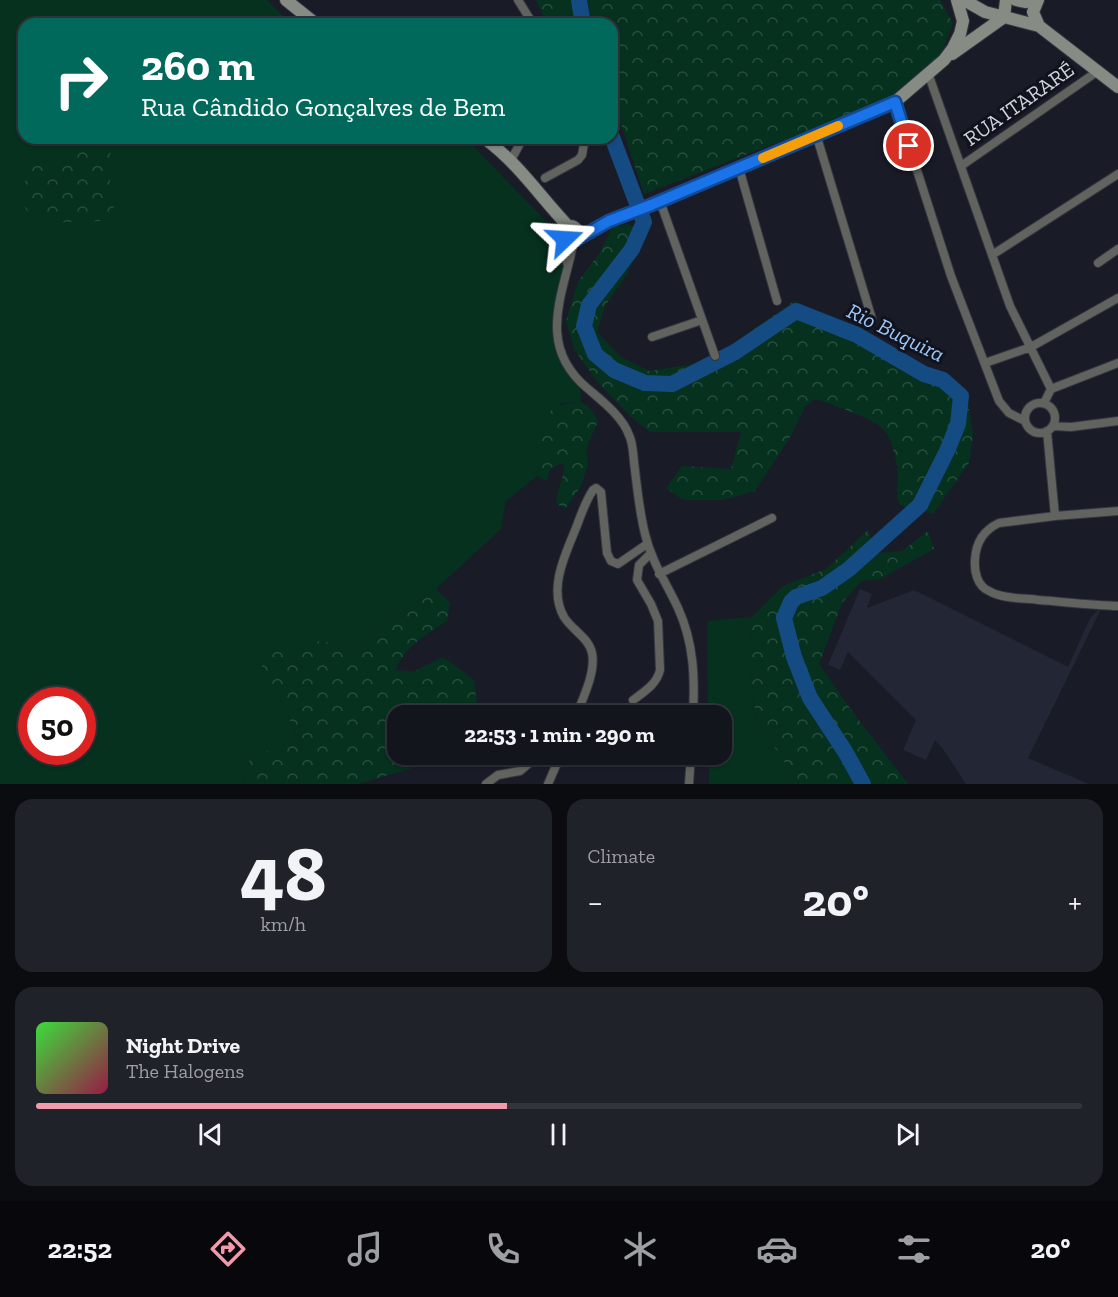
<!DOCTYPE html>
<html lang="en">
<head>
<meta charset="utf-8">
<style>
  body { margin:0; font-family:"Zilla Slab",serif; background:#20222a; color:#f1f3f6; height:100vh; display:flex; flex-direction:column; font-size:22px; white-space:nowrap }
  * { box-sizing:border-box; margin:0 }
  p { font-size:20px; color:#9d9fa4 }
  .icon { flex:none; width:33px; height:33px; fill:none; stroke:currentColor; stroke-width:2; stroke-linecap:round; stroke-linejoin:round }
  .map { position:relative; height:784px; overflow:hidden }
  .drawer { display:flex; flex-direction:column; gap:15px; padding:15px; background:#0a0c10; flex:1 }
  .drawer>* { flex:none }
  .banner { position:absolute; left:18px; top:18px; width:600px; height:126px; border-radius:18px; box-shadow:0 2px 4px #0004,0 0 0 2px #32343b; background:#00695c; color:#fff; overflow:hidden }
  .speed { position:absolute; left:18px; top:687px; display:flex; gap:12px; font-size:30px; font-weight:700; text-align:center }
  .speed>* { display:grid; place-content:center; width:78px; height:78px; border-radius:50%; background:#13151d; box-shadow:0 2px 4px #0004,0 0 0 2px #32343b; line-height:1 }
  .speed .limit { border:9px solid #d22; background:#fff; color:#111 }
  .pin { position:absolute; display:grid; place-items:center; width:51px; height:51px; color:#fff; margin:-26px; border:3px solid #fff; border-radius:50%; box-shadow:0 2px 6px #0007 }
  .me { position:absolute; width:66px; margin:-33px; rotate:70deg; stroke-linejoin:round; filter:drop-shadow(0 0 4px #0008) }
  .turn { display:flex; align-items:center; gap:21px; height:126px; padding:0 24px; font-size:27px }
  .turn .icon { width:78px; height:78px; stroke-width:2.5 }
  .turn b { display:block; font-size:42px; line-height:51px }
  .big { font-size:45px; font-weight:700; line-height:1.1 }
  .drawer .widget { flex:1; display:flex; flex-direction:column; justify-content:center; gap:9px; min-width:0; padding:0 21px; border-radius:18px; background:#20222a }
  .drawer .dial { align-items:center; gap:0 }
  .dial b { font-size:78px; line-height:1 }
  .song { display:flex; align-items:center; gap:18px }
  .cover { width:72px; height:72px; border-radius:9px; background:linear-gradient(135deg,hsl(120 70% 55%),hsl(340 70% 35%)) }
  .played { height:6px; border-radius:3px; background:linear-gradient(90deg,#f29aac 45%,#32343b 45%) }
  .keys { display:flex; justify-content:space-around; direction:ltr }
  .heat { display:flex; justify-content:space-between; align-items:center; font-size:33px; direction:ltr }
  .drawer .tiles { flex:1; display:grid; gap:15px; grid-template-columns:1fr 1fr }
  .widget:last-child { grid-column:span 2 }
  .trip { position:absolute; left:387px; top:705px; width:345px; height:60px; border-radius:18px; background:#13151d; box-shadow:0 2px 4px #0004,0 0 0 2px #32343b; font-weight:700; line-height:60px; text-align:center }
  .dock { display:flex; height:96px; justify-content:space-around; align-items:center; background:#08080c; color:#9d9fa4 }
  .dock .icon { width:42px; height:42px }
  .dock .active { color:#f29aac }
  .dock b { font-size:27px; color:#f1f3f6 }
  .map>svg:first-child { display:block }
</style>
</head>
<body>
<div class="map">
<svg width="1118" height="784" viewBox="0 0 1118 784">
  <defs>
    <pattern id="forest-crowns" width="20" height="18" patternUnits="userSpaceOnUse" patternTransform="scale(1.5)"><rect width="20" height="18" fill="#05311e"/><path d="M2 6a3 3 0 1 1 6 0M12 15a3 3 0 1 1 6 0" fill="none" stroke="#284e3e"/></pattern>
  </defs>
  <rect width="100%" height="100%" fill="#191c27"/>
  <path fill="#222635" d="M860 589 872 594 867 608 914 590 1068 667 1090 618 1103 605 1028 758 1089 784H966L943 749 935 740 926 760 903 750 916 720 848 652 840 670 828 665Z"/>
  <path fill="#05311e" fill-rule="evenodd" d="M0 0H267L291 24H24V138H459L471 144 544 219 561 230 565 239 568 271 558 314 564 362 580 382 581 402 561 403 539 463 537 476 506 501 501 529 436 589 354 646 320 641 253 680 285 705 297 743 251 756 243 781 247 784H0ZM32 700H82V752H32Z
    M752 617 749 658 756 719 799 784H709V755L722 754V716L708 715 707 621Z"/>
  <path fill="url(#forest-crowns)" d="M536 0H579L583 24H547Z
    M588 0H940L953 23 940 57 893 98 644 194 612 97V24H591Z
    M79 138H112L109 169 114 212 102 221 47 223 28 213 19 197 25 182 31 144 52 163 82 141Z
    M628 224 646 232 638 245 627 274 605 306 597 332 621 357 649 371 701 363 720 353 794 301 865 334 949 380 968 402 973 435 969 463 933 514 900 505C894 490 899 487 898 473 896 459 893 441 884 430 874 418 832 405 816 399L806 405 790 437 755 491 722 500H683L666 488 682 466 731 469 741 432H650L629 415 596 380 574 349 566 321 578 282 600 252 612 227Z
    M581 402 591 409 598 421 586 449 588 464 581 486 565 509 556 503C557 488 565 477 564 463L551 468 546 481 537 476C541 437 529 405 581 402Z
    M868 530 877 553 902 551 928 531 934 549 880 579 861 581 842 603 819 664 852 711 908 784H799L756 719 749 658 752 617 783 586 826 569Z
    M436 589 450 603 447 621C425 635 406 646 395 670L413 672 443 657 474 680 477 705 470 715 398 716V754L436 755 423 765 358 784H247L243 781 251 756 297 742 285 705 253 680 275 646 320 641 354 646Z"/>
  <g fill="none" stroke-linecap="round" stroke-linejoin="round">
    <path stroke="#144b83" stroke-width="16" d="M579 0 583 24
      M612 137 644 222 632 249 589 305 584 326 595 354 614 370 645 383 672 384 735 352 796 311 857 335 924 374 943 380 961 396 958 424 947 451 920 505 849 569 822 588 796 597 791 602 784 618 794 657 810 698 846 753 863 784"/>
    <defs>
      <path id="minor" d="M518 0 533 24
        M440 24 446 22 451 24
        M928 73 1010 306 1051 389
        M895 102 951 276 999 401 1009 413 1025 421
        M816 134 872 319
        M511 160 523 138
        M961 166 1098 71
        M739 168 777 301
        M545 178 578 160 582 155 585 138
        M660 201 715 356
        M565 239 567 263
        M574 241C563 295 536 345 587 388 602 401 622 416 629 435 633 443 633 453 634 462 637 486 639 510 645 534 652 563 666 582 678 608 694 643 695 678 693 716
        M992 255 1118 174
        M1098 263 1118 249
        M652 337 702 320
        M985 363 1031 347 1118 298
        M1025 418a15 15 0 1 1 30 0a15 15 0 1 1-30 0Z
        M1044 403 1051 389 1118 363
        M1053 426 1071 427 1118 421
        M1047 431 1055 516
        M1118 511 1055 516 999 523C984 530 976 542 975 559 974 571 977 586 989 591 1003 599 1023 598 1039 600 1065 602 1092 605 1118 606
        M659 574 772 518
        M633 700C644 692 657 684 660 670L658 621 651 604 637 580 639 565 651 553
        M576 716C583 698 596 672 592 653 589 638 572 630 564 617 548 589 565 555 576 528 581 515 585 502 593 490L596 488 601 492 607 553 611 561 618 564 647 544
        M486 784 498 775 520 771 540 754
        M548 784 561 754
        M689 784 691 754"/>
      <path id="secondary" d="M286 0 316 24
        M964 0 985 12 1039 26 1118 87
        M1016 0 1025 2 1037 0
        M1038 0 1033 12 1039 26
        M952 54 1004 17 1006 0
        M484 138C519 164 538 194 568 226
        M562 234a8 8 0 1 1 16 0a8 8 0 1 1-16 0Z
        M578 237 609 221 651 205 895 102 944 60 953 48 960 34 963 21 957 0"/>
    </defs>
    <use href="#minor" stroke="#333640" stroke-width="10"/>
    <use href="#secondary" stroke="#333640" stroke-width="14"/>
    <use href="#minor" stroke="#60635e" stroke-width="8"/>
    <use href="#secondary" stroke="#868c83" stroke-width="12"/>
  </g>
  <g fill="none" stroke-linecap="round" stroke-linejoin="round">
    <defs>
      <path id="route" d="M565 239 569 242 574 241 609 221 651 205 895 102 909 146"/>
    </defs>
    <use href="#route" stroke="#114b97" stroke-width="15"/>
    <use href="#route" stroke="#1a73e8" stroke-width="10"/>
    <path stroke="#f59e0b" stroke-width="10" d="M763 158 838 126"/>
  </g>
  <g text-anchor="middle" stroke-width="6" stroke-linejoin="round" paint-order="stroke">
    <g font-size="21" fill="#d1d3db" stroke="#10131d">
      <text transform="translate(1019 104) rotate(-35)" y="7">RUA ITARARÉ</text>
    </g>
    <g font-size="22" font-style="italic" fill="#9ec8fa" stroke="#10131d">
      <text transform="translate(896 332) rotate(26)" y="8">Rio Buquira</text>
    </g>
  </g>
</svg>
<div class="speed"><div class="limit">50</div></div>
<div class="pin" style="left:909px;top:146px;background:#d93025"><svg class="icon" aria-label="arrive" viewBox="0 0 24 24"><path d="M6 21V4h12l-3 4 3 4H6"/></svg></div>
<svg class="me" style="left:565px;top:239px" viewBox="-20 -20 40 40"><path d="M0-17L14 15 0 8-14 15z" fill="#1a73e8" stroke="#fff" stroke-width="4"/></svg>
<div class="trip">22:53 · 1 min · 290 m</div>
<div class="banner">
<div class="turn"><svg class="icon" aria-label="right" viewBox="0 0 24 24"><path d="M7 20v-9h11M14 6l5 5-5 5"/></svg><div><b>260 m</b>Rua Cândido Gonçalves de Bem</div></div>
</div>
</div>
<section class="drawer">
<div class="tiles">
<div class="widget dial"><b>48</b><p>km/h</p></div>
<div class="widget"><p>Climate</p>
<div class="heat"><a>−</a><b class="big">20°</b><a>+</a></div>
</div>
<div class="widget">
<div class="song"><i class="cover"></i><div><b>Night Drive</b><p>The Halogens</p></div></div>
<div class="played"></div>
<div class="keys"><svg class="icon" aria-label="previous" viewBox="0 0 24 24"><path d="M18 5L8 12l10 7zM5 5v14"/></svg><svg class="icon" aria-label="pause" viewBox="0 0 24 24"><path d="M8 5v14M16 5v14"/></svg><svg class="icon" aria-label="next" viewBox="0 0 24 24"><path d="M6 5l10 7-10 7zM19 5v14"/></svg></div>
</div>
</div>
</section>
<nav class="dock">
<b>22:52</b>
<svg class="icon active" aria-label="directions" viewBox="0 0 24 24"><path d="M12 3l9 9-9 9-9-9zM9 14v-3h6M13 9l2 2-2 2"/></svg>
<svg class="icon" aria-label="music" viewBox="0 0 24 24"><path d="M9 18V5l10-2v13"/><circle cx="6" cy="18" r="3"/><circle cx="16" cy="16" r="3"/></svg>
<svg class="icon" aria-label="phone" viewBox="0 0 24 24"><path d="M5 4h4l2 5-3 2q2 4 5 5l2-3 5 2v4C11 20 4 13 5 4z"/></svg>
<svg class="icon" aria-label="climate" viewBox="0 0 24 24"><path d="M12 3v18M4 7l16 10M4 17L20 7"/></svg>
<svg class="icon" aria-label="car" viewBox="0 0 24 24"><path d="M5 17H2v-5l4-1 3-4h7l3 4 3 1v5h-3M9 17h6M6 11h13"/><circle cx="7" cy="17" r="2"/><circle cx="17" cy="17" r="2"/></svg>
<svg class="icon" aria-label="filters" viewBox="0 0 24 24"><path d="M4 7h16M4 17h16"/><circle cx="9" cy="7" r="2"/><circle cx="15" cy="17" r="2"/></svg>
<b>20°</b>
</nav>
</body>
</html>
